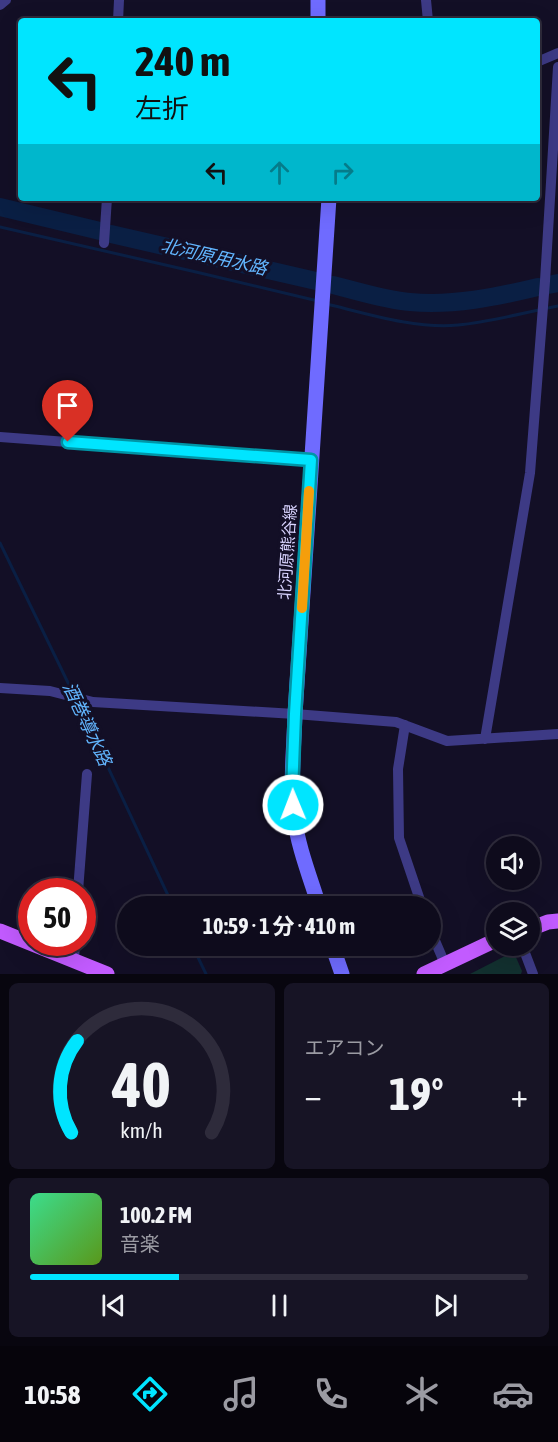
<!DOCTYPE html>
<html lang="ja">
<head>
<meta charset="utf-8">
<style>
  body { margin:0; font-family:"Asap Condensed","Noto Sans JP",sans-serif; background:#171425; color:#f1f3f6; height:100vh; display:flex; flex-direction:column; font-size:22px; white-space:nowrap }
  * { box-sizing:border-box; margin:0 }
  p { font-size:20px; color:#9b9ba3 }
  .icon { flex:none; width:33px; height:33px; fill:none; stroke:currentColor; stroke-width:2; stroke-linecap:round; stroke-linejoin:round }
  .map { position:relative; height:974px; overflow:hidden }
  .sheet { display:flex; flex-direction:column; gap:9px; padding:9px; background:#08060f; flex:1 }
  .sheet>* { flex:none }
  .guide { position:absolute; left:18px; top:18px; width:522px; height:183px; border-radius:6px; box-shadow:0 6px 24px #0002,0 0 0 2px #2e2b3b; background:#00e5ff; color:#111; overflow:hidden }
  .controls { position:absolute; left:486px; top:836px; display:grid; gap:12px }
  .controls a { display:grid; place-items:center; width:54px; height:54px; border-radius:50%; background:#0e0b1c; box-shadow:0 6px 24px #0002,0 0 0 2px #2e2b3b; font-size:30px }
  .speed { position:absolute; left:18px; top:878px; display:flex; gap:12px; font-size:30px; font-weight:700; text-align:center }
  .speed>* { display:grid; place-content:center; width:78px; height:78px; border-radius:50%; background:#0e0b1c; box-shadow:0 6px 24px #0002,0 0 0 2px #2e2b3b; line-height:1 }
  .speed .limit { border:9px solid #d22; background:#fff; color:#111 }
  .pin { position:absolute; display:grid; place-items:center; width:51px; height:51px; color:#fff; margin:-62px -26px; border-radius:50% 50% 50% 0; rotate:-45deg; box-shadow:0 0 6px #0007 }
  .pin .icon { rotate:45deg }
  .me { position:absolute; width:66px; margin:-33px; rotate:359deg; stroke-linejoin:round; filter:drop-shadow(0 0 4px #0008) }
  .turn { display:flex; align-items:center; gap:21px; height:126px; padding:0 18px; font-size:27px }
  .turn .icon { width:78px; height:78px; stroke-width:2.5 }
  .turn b { display:block; font-size:42px; line-height:51px }
  .lanes { display:flex; align-items:center; height:57px; padding:0 18px; background:#0003; justify-content:center; gap:30px; direction:ltr }
  .lanes .off { opacity:.35 }
  .big { font-size:45px; font-weight:700; line-height:1.1 }
  .sheet .tile { flex:1; display:flex; flex-direction:column; justify-content:center; gap:9px; min-width:0; padding:0 21px; border-radius:9px; background:#171425 }
  .sheet .dial { align-items:center; gap:0 }
  .dial svg { height:156px; overflow:visible; fill:none; stroke:#2e2b3b; stroke-width:7; stroke-linecap:round; text-anchor:middle }
  .dial text { fill:#f1f3f6; stroke:none }
  .song { display:flex; align-items:center; gap:18px }
  .cover { width:72px; height:72px; border-radius:9px; background:linear-gradient(135deg,hsl(150 70% 55%),hsl(90 70% 35%)) }
  .played { height:6px; border-radius:3px; background:linear-gradient(90deg,#00e5ff 30%,#2e2b3b 30%) }
  .keys { display:flex; justify-content:space-around; direction:ltr }
  .heat { display:flex; justify-content:space-between; align-items:center; font-size:33px; direction:ltr }
  .sheet .tiles { flex:1; display:grid; gap:9px; grid-template-columns:1fr 1fr }
  .tile:last-child { grid-column:span 2 }
  .trip { position:absolute; left:117px; top:896px; width:324px; height:60px; border-radius:30px; background:#0e0b1c; box-shadow:0 6px 24px #0002,0 0 0 2px #2e2b3b; font-weight:700; line-height:60px; text-align:center }
  .menu { display:flex; height:96px; justify-content:space-around; align-items:center; background:#06040b; color:#9b9ba3 }
  .menu .icon { width:42px; height:42px }
  .menu .on { color:#00e5ff }
  .menu b { font-size:27px; color:#f1f3f6 }
  .map>svg:first-child { display:block }
</style>
</head>
<body>
<div class="map">
<svg width="558" height="974" viewBox="0 0 558 974">
  <rect width="100%" height="100%" fill="#130f26"/>
  <path fill="#12302f" d="M507 955H515L522 971 521 974H470Z"/>
  <g fill="none" stroke-linecap="round" stroke-linejoin="round">
    <path stroke="#0a1f44" stroke-width="3" d="M0 227 196 272 318 301
      M327 304C368 314 416 329 458 325 491 322 526 312 558 306
      M0 543 73 693
      M77 701 173 906
      M192 945 206 974"/>
    <path stroke="#0a1f44" stroke-width="18" d="M0 207 100 231
      M111 234 316 281
      M333 285C358 291 385 300 410 302 453 306 496 297 538 287
      M548 285 558 283"/>
    <path stroke="#3d3a85" stroke-width="10" d="M426 0 428 21
      M0 5 6 0
      M118 21 119 0
      M537 62 558 53
      M104 243 107 198
      M0 437 311 460
      M0 688 50 691 93 702 295 714 396 722 447 741 558 734
      M405 725 398 769 399 838 422 906
      M485 739 530 473 545 281 558 67
      M78 891 87 774
      M430 929 445 964
      M522 945 533 974
      M74 961 75 942"/>
    <path stroke="#6f6bff" stroke-width="15" d="M318 21V0
      M319 906C310 877 298 847 294 816 290 783 294 748 295 714L329 198
      M332 945 342 974"/>
    <path stroke="#c25bff" stroke-width="15" d="M530 929 548 922 558 921
      M0 931 107 974
      M424 974 496 940"/>
  </g>
  <g fill="none" stroke-linecap="round" stroke-linejoin="round">
    <defs>
      <path id="route" d="M68 442 311 460 295 714 292 793 293 805"/>
    </defs>
    <use href="#route" stroke="#0095a6" stroke-width="15"/>
    <use href="#route" stroke="#00e5ff" stroke-width="10"/>
    <path stroke="#f59e0b" stroke-width="10" d="M302 608 309 491"/>
  </g>
  <g text-anchor="middle" stroke-width="6" stroke-linejoin="round" paint-order="stroke">
    <g font-size="16" fill="#d9d4ff" stroke="#130f26">
      <text transform="translate(287 552) rotate(-86)" y="6">北河原熊谷線</text>
    </g>
    <g font-size="18" font-style="italic" fill="#62b6ff" stroke="#130f26">
      <text transform="translate(214 257) rotate(13)" y="6">北河原用水路</text>
      <text transform="translate(87 724) rotate(65)" y="6">酒巻導水路</text>
    </g>
  </g>
</svg>
<div class="controls">
<a><svg class="icon" aria-label="sound" viewBox="0 0 24 24"><path d="M4 9h4l5-4v14l-5-4H4zM17 9q2 3 0 6"/></svg></a>
<a><svg class="icon" aria-label="layers" viewBox="0 0 24 24"><path d="M12 4l9 5-9 5-9-5zM3 14l9 5 9-5"/></svg></a>
</div>
<div class="speed"><div class="limit">50</div></div>
<div class="pin" style="left:68px;top:442px;background:#d93025"><svg class="icon" aria-label="arrive" viewBox="0 0 24 24"><path d="M6 21V4h12l-3 4 3 4H6"/></svg></div>
<svg class="me" style="left:293px;top:805px" viewBox="-20 -20 40 40"><circle r="17" fill="#00e5ff" stroke="#fff" stroke-width="3"/><path d="M0-11L8 9 0 5-8 9z" fill="#fff"/></svg>
<div class="trip">10:59 · 1 分 · 410 m</div>
<div class="guide">
<div class="turn"><svg class="icon" aria-label="left" viewBox="0 0 24 24"><path d="M17 20v-9H6M10 6l-5 5 5 5"/></svg><div><b>240 m</b>左折</div></div>
<div class="lanes"><svg class="icon" aria-label="left" viewBox="0 0 24 24"><path d="M17 20v-9H6M10 6l-5 5 5 5"/></svg><svg class="icon off" aria-label="ahead" viewBox="0 0 24 24"><path d="M12 20V5M6 11l6-6 6 6"/></svg><svg class="icon off" aria-label="right" viewBox="0 0 24 24"><path d="M7 20v-9h11M14 6l5 5-5 5"/></svg></div>
</div>
</div>
<section class="sheet">
<div class="tiles">
<div class="tile dial"><svg viewBox="0 0 100 80">
<path d="M14 69A42 42 0 1 1 86 69"/>
<path d="M14 69A42 42 0 0 1 17 22" stroke="#00e5ff"/>
<text x="50" y="56" font-size="32" font-weight="700">40</text>
<text x="50" y="72" font-size="11">km/h</text>
</svg></div>
<div class="tile"><p>エアコン</p>
<div class="heat"><a>−</a><b class="big">19°</b><a>+</a></div>
</div>
<div class="tile">
<div class="song"><i class="cover"></i><div><b>100.2 FM</b><p>音楽</p></div></div>
<div class="played"></div>
<div class="keys"><svg class="icon" aria-label="previous" viewBox="0 0 24 24"><path d="M18 5L8 12l10 7zM5 5v14"/></svg><svg class="icon" aria-label="pause" viewBox="0 0 24 24"><path d="M8 5v14M16 5v14"/></svg><svg class="icon" aria-label="next" viewBox="0 0 24 24"><path d="M6 5l10 7-10 7zM19 5v14"/></svg></div>
</div>
</div>
</section>
<nav class="menu">
<b>10:58</b>
<svg class="icon on" aria-label="directions" viewBox="0 0 24 24"><path d="M12 3l9 9-9 9-9-9zM9 14v-3h6M13 9l2 2-2 2"/></svg>
<svg class="icon" aria-label="music" viewBox="0 0 24 24"><path d="M9 18V5l10-2v13"/><circle cx="6" cy="18" r="3"/><circle cx="16" cy="16" r="3"/></svg>
<svg class="icon" aria-label="phone" viewBox="0 0 24 24"><path d="M5 4h4l2 5-3 2q2 4 5 5l2-3 5 2v4C11 20 4 13 5 4z"/></svg>
<svg class="icon" aria-label="climate" viewBox="0 0 24 24"><path d="M12 3v18M4 7l16 10M4 17L20 7"/></svg>
<svg class="icon" aria-label="car" viewBox="0 0 24 24"><path d="M5 17H2v-5l4-1 3-4h7l3 4 3 1v5h-3M9 17h6M6 11h13"/><circle cx="7" cy="17" r="2"/><circle cx="17" cy="17" r="2"/></svg>
</nav>
</body>
</html>
